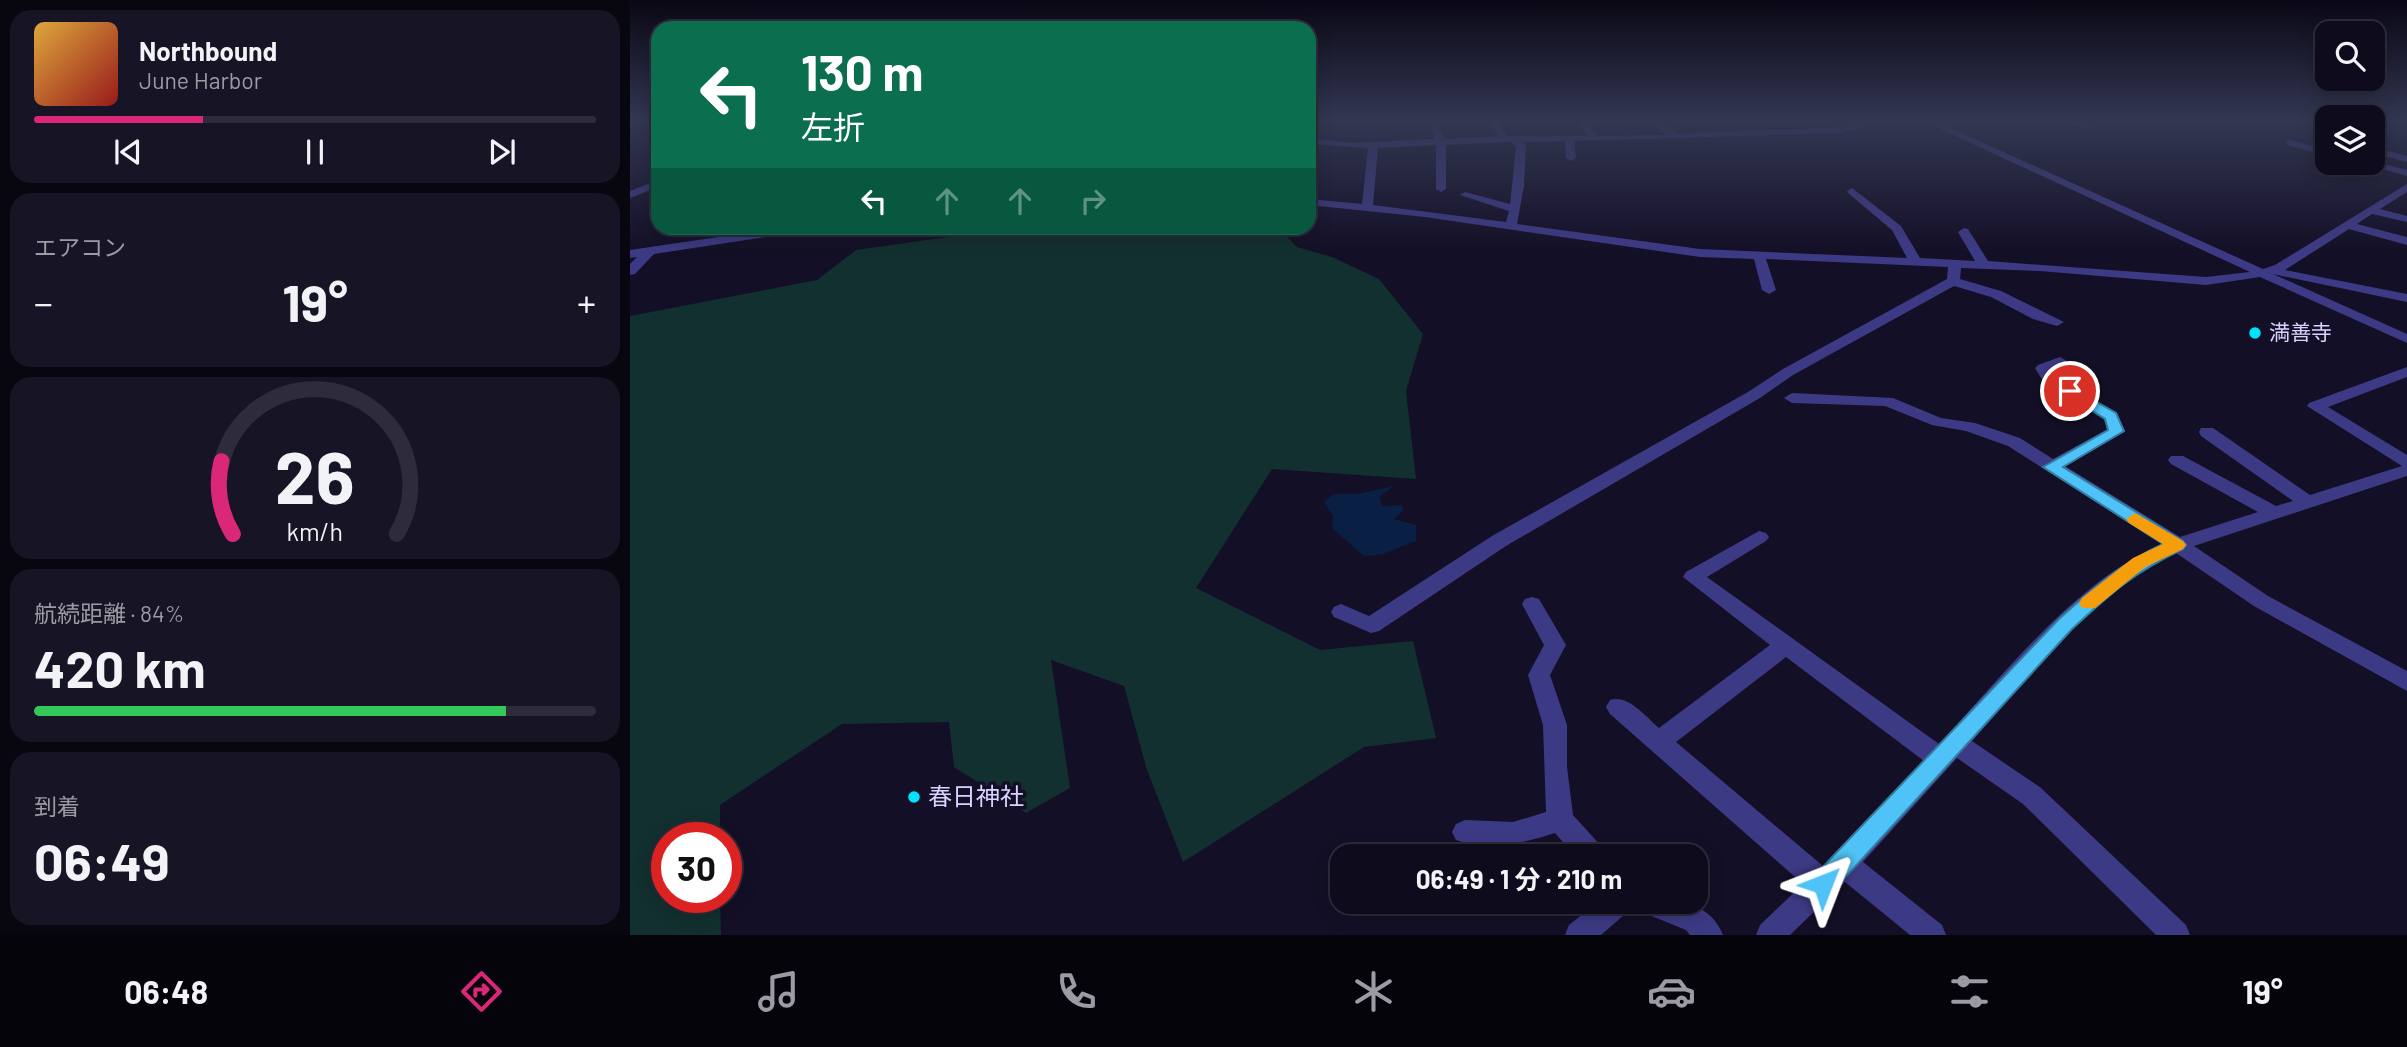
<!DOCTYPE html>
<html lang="ja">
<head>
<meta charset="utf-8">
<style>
  body { margin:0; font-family:Barlow,"Noto Sans JP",sans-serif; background:#171425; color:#f1f3f6; height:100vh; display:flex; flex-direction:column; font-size:26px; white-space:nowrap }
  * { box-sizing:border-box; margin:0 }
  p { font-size:23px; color:#9b9ba3 }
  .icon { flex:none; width:38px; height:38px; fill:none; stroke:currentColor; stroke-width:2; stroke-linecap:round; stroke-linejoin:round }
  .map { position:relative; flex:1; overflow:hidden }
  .panel { display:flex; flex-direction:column; gap:10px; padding:10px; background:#08060f; width:630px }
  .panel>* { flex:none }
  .hud { position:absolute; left:21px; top:21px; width:665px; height:214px; border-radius:21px; box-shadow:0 4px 18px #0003,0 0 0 2px #2e2b3b; background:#0b6e4f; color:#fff; overflow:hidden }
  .tools { position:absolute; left:1685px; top:21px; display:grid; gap:14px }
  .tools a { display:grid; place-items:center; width:70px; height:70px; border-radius:14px; background:#0e0b1c; box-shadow:0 4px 18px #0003,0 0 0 2px #2e2b3b; font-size:35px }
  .speed { position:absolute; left:21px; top:822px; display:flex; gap:14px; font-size:35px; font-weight:700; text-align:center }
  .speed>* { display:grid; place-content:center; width:91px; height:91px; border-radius:50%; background:#0e0b1c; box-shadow:0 4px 18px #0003,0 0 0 2px #2e2b3b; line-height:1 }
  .speed .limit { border:10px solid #d22; background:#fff; color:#111 }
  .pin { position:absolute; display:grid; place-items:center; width:60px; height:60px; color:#fff; margin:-30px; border:4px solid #fff; border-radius:50%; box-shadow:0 2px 7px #0007 }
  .me { position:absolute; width:77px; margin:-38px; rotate:45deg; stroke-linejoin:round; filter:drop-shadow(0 0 5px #0008) }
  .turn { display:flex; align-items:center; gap:24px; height:147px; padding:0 35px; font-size:32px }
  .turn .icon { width:91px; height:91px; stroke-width:2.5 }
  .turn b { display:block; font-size:49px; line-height:60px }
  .lanes { display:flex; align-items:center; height:66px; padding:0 35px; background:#0003; justify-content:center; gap:35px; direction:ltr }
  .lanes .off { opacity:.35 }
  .big { font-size:52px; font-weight:700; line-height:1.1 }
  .panel .card { flex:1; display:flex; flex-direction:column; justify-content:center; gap:10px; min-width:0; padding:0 24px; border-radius:21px; background:#171425 }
  .panel .dial { align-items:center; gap:0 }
  .dial svg { height:182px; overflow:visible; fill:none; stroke:#2e2b3b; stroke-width:7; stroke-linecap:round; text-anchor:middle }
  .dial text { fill:#f1f3f6; stroke:none }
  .song { display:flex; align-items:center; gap:21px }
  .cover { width:84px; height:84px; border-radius:10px; background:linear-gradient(135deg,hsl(40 70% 55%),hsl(0 70% 35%)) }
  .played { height:7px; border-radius:4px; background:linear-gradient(90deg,#db2777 30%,#2e2b3b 30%) }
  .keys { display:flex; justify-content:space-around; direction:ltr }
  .heat { display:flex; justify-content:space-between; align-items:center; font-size:38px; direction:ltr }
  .charge { height:10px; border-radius:5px; background:linear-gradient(90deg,#34c759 84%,#2e2b3b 0) }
  .trip { position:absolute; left:700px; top:844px; width:378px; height:70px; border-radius:21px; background:#0e0b1c; box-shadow:0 4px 18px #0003,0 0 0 2px #2e2b3b; font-weight:700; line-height:70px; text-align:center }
  .tab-bar { display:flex; height:112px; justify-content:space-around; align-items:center; background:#06040b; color:#9b9ba3 }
  .tab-bar .icon { width:49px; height:49px }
  .tab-bar .selected { color:#db2777 }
  .tab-bar b { font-size:32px; color:#f1f3f6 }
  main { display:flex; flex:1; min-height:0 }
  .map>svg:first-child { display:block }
</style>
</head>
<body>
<main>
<section class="panel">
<div class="card">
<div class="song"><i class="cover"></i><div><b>Northbound</b><p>June Harbor</p></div></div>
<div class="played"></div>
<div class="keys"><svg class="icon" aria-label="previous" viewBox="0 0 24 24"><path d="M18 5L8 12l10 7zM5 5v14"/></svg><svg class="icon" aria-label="pause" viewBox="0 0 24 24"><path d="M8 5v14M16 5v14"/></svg><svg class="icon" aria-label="next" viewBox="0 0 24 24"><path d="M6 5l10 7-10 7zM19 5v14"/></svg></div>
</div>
<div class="card"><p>エアコン</p>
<div class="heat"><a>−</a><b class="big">19°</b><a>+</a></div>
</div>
<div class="card dial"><svg viewBox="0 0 100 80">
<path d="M14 69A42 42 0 1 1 86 69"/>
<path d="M14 69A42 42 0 0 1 9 37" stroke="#db2777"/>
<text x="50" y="56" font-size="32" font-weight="700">26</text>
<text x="50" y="72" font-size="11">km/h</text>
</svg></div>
<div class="card"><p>航続距離 · 84%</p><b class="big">420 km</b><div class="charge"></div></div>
<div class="card"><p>到着</p><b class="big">06:49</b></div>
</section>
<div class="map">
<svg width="1777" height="935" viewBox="0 0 1777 935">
  <rect width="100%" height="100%" fill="#130f26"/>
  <path fill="#12302f" d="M382 228H649L667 247 702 257 749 279 793 334 776 391 786 479 642 469 566 588 690 650 783 641 806 738 734 747 553 862 517 770 494 686 421 660 440 788 396 813 324 767 319 722 212 724 90 805V838H37V898H90L91 935H0V316L187 280 226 250Z"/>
  <path fill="#0a1f44" d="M764 486 750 496 752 506 771 505 774 510 764 519 786 525V541L753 554 734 556 702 528 703 516 694 502 704 494H728Z"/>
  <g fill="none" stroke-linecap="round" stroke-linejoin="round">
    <path fill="#3d3a85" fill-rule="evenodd" d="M798 121H806L815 139 868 136 859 121H867L877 136H958L947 121H956L968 136 1035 135 1023 121H1032L1046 134 1211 127 1240 121H1254L1211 133 944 141 946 158 941 161 936 158 935 141 892 142 896 146 894 186 887 224 1070 249 1277 258 1262 230 1218 193 1217 191 1222 188 1271 226 1290 258 1345 261 1328 232 1334 228 1338 229 1358 261 1576 277 1620 272 1293 121H1346L1342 124 1316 126 1633 269 1645 265 1777 184V192L1750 209 1777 216V222L1742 214 1727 224 1777 237V245L1719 229 1655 270 1777 294V302L1643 274 1777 334V343L1630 277 1576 285 1410 271 1331 268 1330 279 1371 291 1434 322 1427 326 1403 319 1361 297 1324 286 1163 375 1130 398 876 546 749 631 741 633 704 617 701 612 704 607 711 604 739 616 862 536 1118 392 1153 369 1317 279 1318 267 1136 259 1146 290 1139 294 1132 290 1124 259 1070 257 795 217 679 205V199L732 204 738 148 679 144V138L722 143 805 139ZM881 142 886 147 880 204 835 192 830 195 879 211 876 222 743 205 748 148 806 145V189L811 192 816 189V145Z
      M1415 121H1443L1464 125 1459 128Z
      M1680 121 1698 123V130L1682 123Z
      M1660 140 1698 150V156L1657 145V141Z
      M1743 147 1777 156V162L1743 153Z
      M1743 161 1777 170V176L1732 163Z
      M28 180V187L0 198V191Z
      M149 228H175L169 232 24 254 5 274 0 275V264L7 257 0 258V250Z
      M1430 357 1437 361 1422 370 1425 375 1487 413 1495 431 1435 466 1550 537 1628 512 1541 464 1538 460 1541 456H1553L1646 506 1663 501 1571 436 1569 432 1571 428H1583L1680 495 1772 466 1677 406 1679 403 1777 367V377L1698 407 1777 455V476L1564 546 1638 596 1777 671V691L1624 606 1546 553C1462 591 1403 674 1342 741L1411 788 1556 925 1560 935H1526L1393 804 1327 758 1233 862 1312 925 1316 935H1280L1215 882 1160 935H1126L1130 925 1173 884 980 714 976 707 980 700C998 694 1015 716 1029 728L1140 645 1053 577 1056 572 1129 531 1136 533 1139 537 1136 541 1077 577 1309 744C1374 675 1443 583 1532 544L1378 446 1336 431 1302 425 1255 406 1162 403 1154 398 1162 393 1263 398 1311 418 1345 423 1390 438 1423 459 1478 429 1474 419 1411 378 1405 368 1408 365ZM1156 657 1294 761 1193 866 1046 742Z
      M902 597 909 599 936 645 920 675 937 725V767L943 815 972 847 975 856H945L925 833C893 843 859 853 826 840L822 832 826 824 835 820 883 822 916 812 913 725 898 675 914 645 892 604 895 599Z
      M969 901C1011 901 1074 887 1093 935H1060L1056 930 1002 908 971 935H935L939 925Z"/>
  </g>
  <linearGradient id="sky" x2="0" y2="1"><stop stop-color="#0a0815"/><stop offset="0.48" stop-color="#333752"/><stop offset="1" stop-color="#333752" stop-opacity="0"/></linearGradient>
  <rect width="1777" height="252" fill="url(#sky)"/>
  <path fill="#4fc3f7" stroke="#337fa1" stroke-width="2" d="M1440 387 1486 413 1494 431 1433 467 1553 541 1556 545 1553 549C1504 572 1481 593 1442 629L1202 892 1193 896 1184 892 1180 884 1184 876 1429 619C1462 589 1492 563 1533 544L1413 467 1478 430 1475 419 1435 394V388Z"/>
  <path fill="#f59e0b" d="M1505 513 1553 541 1556 545 1553 549 1515 567 1465 608H1452L1449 603 1452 598 1503 558 1533 544 1499 523 1496 519Z"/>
  <g fill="#00e5ff" stroke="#130f26" stroke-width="2.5">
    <circle cx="1625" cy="333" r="7"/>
    <circle cx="284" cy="797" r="7"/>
  </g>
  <g text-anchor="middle" stroke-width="7" stroke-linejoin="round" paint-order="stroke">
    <g font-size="21" fill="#d9d4ff" stroke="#130f26" text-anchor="start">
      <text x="1639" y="340">満善寺</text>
    </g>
    <g font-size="24" fill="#d9d4ff" stroke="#130f26" text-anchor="start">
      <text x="298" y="805">春日神社</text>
    </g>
  </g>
</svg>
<div class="tools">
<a><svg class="icon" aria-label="search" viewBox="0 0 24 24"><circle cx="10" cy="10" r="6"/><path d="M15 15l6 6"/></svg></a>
<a><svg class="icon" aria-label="layers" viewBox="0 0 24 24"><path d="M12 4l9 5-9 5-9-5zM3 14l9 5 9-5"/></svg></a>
</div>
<div class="speed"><div class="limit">30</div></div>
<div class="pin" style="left:1440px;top:391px;background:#d93025"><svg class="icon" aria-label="arrive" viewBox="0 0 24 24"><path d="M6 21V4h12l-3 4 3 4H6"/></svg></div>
<svg class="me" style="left:1193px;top:884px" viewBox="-20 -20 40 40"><path d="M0-17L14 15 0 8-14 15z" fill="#4fc3f7" stroke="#fff" stroke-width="4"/></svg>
<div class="trip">06:49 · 1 分 · 210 m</div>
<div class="hud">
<div class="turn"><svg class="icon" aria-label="left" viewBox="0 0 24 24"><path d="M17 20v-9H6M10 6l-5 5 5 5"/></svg><div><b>130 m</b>左折</div></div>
<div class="lanes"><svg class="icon" aria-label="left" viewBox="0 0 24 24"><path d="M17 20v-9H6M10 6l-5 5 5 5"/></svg><svg class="icon off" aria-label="ahead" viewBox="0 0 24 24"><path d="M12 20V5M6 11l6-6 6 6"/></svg><svg class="icon off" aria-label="ahead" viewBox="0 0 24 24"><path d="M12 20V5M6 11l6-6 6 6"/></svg><svg class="icon off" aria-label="right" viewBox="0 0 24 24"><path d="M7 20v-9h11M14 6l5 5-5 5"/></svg></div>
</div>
</div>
</main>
<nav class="tab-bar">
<b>06:48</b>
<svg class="icon selected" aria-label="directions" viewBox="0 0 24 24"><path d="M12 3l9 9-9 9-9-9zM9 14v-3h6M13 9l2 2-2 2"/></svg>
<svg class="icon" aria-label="music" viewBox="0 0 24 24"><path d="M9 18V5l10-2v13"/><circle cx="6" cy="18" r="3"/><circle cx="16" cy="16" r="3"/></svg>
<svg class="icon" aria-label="phone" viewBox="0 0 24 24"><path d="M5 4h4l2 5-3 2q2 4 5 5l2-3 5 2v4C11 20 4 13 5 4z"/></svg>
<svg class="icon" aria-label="climate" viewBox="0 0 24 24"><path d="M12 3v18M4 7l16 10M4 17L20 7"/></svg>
<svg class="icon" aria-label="car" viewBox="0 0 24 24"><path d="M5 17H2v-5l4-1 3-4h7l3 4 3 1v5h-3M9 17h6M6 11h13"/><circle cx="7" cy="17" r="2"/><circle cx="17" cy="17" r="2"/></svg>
<svg class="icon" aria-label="filters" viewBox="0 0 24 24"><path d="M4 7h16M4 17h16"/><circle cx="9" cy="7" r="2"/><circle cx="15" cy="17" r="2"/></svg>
<b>19°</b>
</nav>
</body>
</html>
